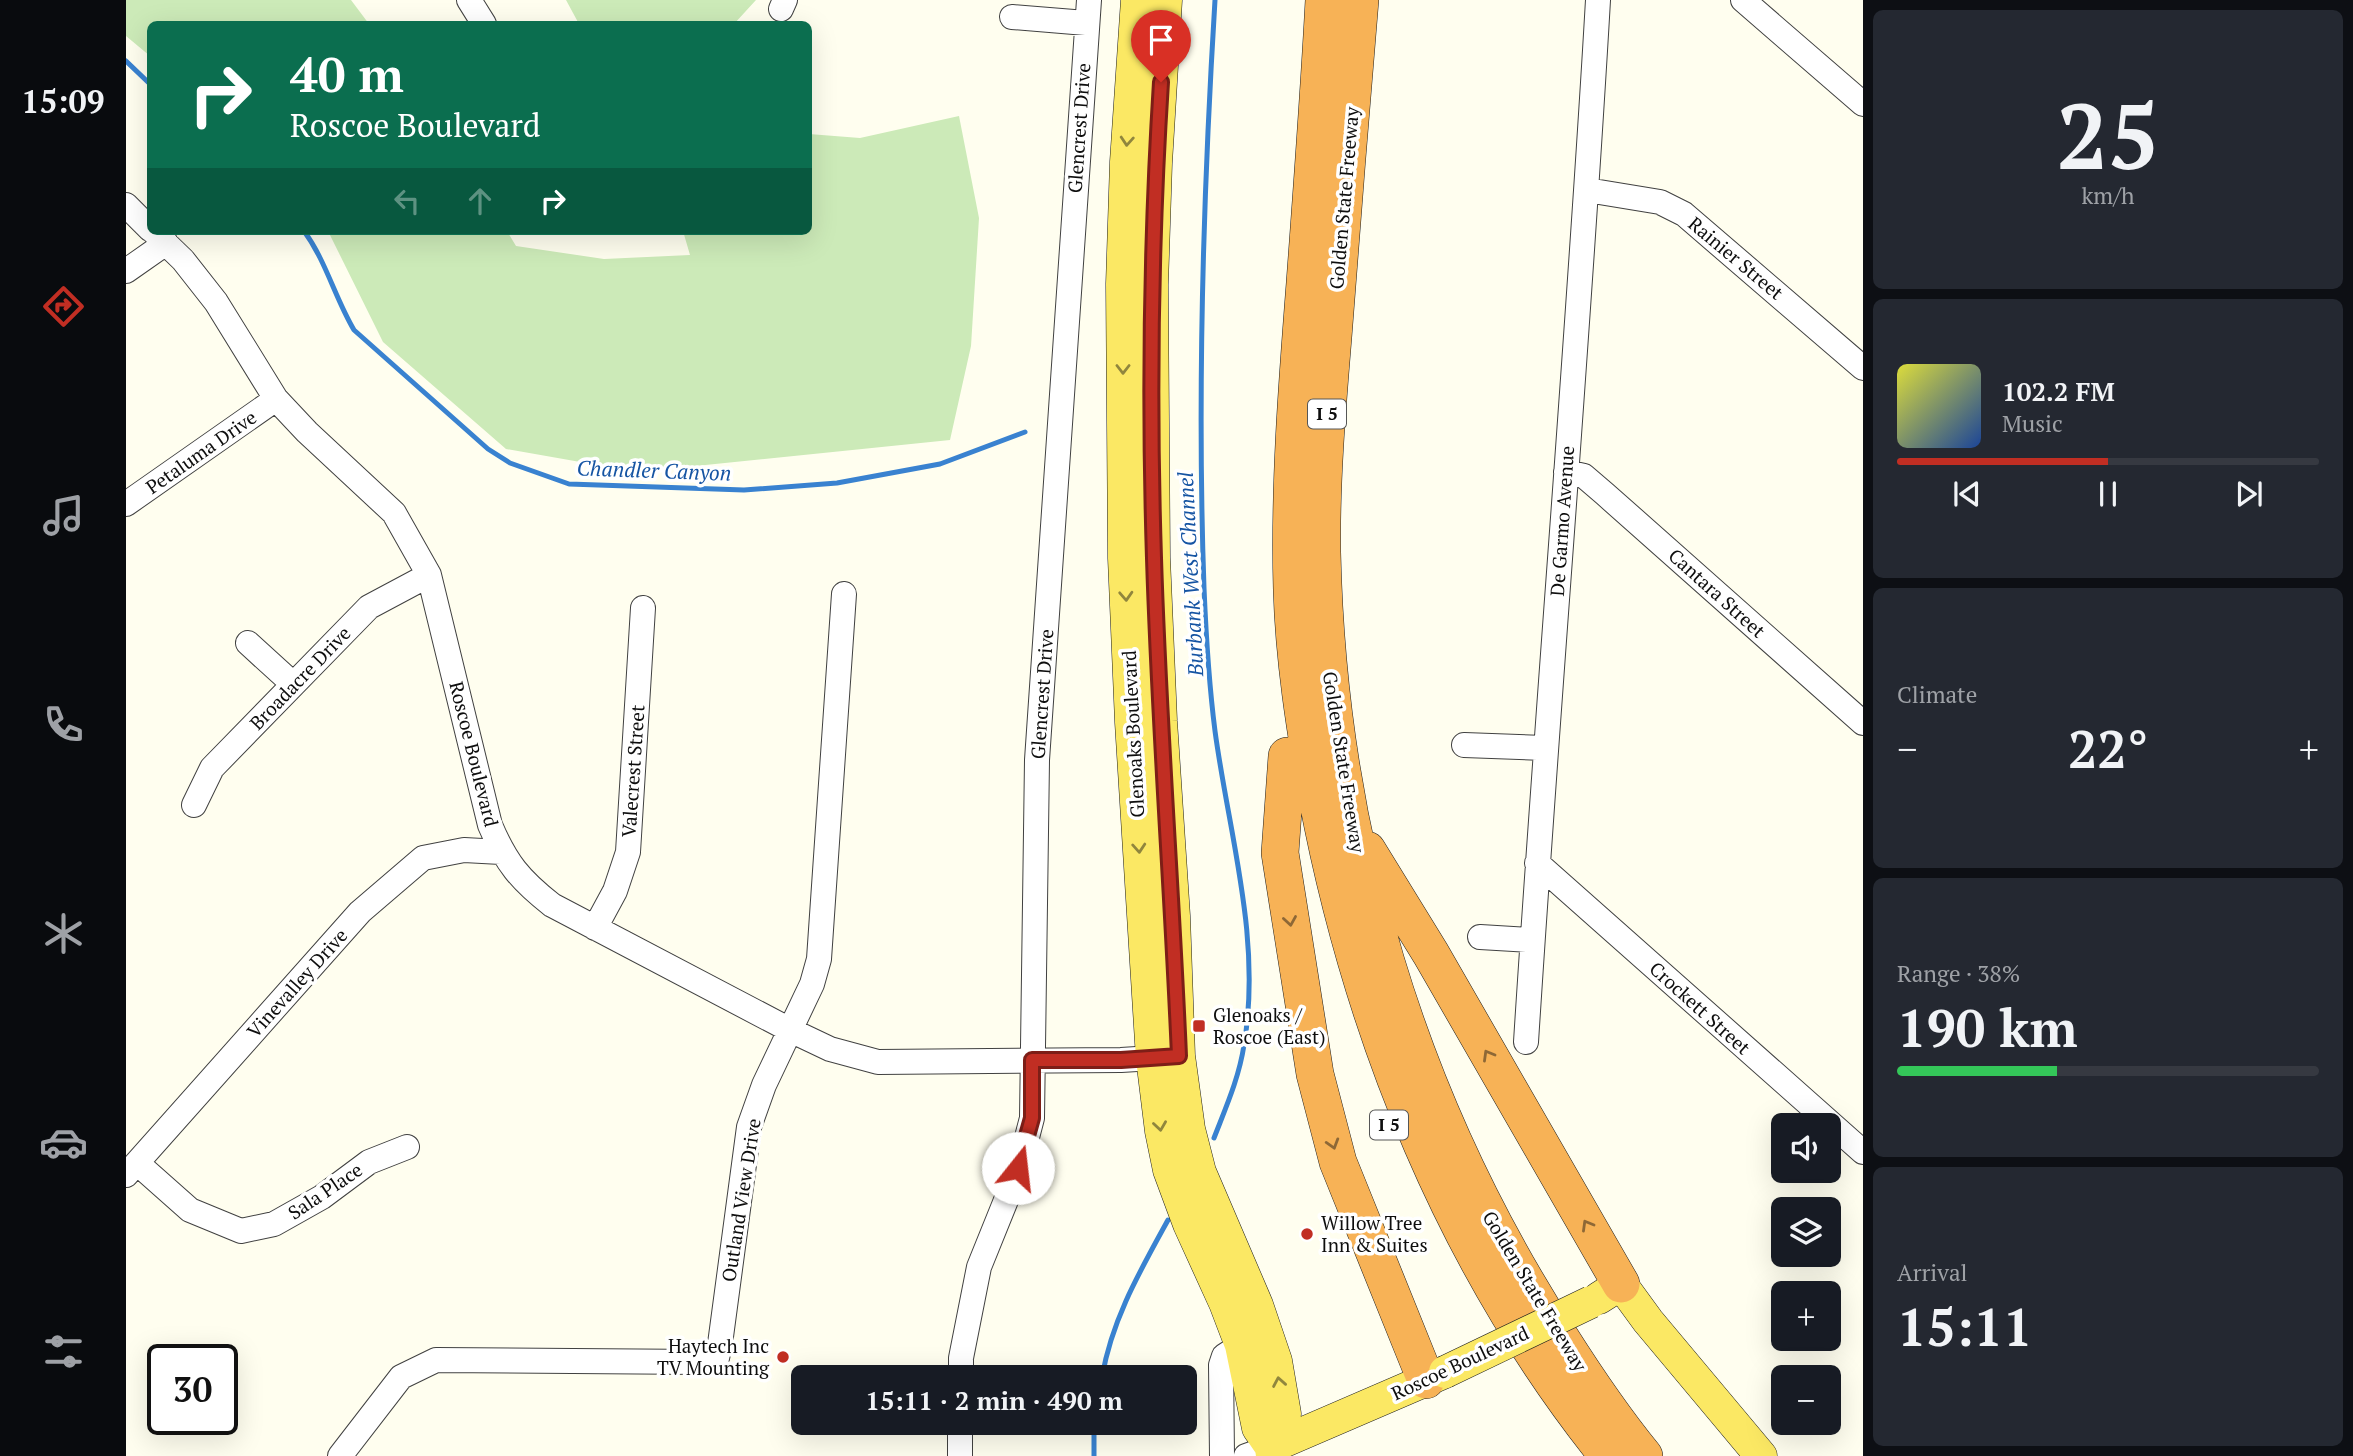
<!DOCTYPE html>
<html lang="en">
<head>
<meta charset="utf-8">
<style>
  body { margin:0; font-family:"PT Serif",serif; background:#242831; color:#f1f3f6; height:100vh; display:flex; flex-direction:column; font-size:26px; white-space:nowrap }
  * { box-sizing:border-box; margin:0 }
  p { font-size:23px; color:#9ea1a6 }
  .icon { flex:none; width:38px; height:38px; fill:none; stroke:currentColor; stroke-width:2; stroke-linecap:round; stroke-linejoin:round }
  .map { position:relative; flex:1; overflow:hidden }
  .side { display:flex; flex-direction:column; gap:10px; padding:10px; background:#0d0f14; width:490px }
  .side>* { flex:none }
  .hud { position:absolute; left:21px; top:21px; width:665px; height:214px; border-radius:10px; box-shadow:0 7px 28px #0002; background:#0b6e4f; color:#fff; overflow:hidden }
  .controls { position:absolute; left:1645px; top:1113px; display:grid; gap:14px }
  .controls a { display:grid; place-items:center; width:70px; height:70px; border-radius:10px; background:#171b24; box-shadow:0 7px 28px #0002; font-size:35px }
  .speed { position:absolute; left:21px; top:1344px; display:flex; gap:14px; font-size:35px; font-weight:700; text-align:center }
  .speed>* { display:grid; place-content:center; width:91px; height:91px; border-radius:50%; background:#171b24; box-shadow:0 7px 28px #0002; line-height:1 }
  .speed .limit { border:4px solid #111; border-radius:10px; background:#fff; color:#111 }
  .pin { position:absolute; display:grid; place-items:center; width:60px; height:60px; color:#fff; margin:-72px -30px; border-radius:50% 50% 50% 0; rotate:-45deg; box-shadow:0 0 7px #0007 }
  .pin .icon { rotate:45deg }
  .me { position:absolute; width:77px; margin:-38px; rotate:16deg; stroke-linejoin:round; filter:drop-shadow(0 0 5px #0008) }
  .turn { display:flex; align-items:center; gap:24px; height:147px; padding:0 28px; font-size:32px }
  .turn .icon { width:91px; height:91px; stroke-width:2.5 }
  .turn b { display:block; font-size:49px; line-height:60px }
  .lanes { display:flex; align-items:center; height:66px; padding:0 28px; background:#0003; justify-content:center; gap:35px; direction:ltr }
  .lanes .off { opacity:.35 }
  .big { font-size:52px; font-weight:600; line-height:1.1 }
  .side .tile { flex:1; display:flex; flex-direction:column; justify-content:center; gap:10px; min-width:0; padding:0 24px; border-radius:10px; background:#242831 }
  .side .dial { align-items:center; gap:0 }
  .dial b { font-size:91px; line-height:1 }
  .song { display:flex; align-items:center; gap:21px }
  .cover { width:84px; height:84px; border-radius:10px; background:linear-gradient(135deg,hsl(60 70% 55%),hsl(220 70% 35%)) }
  .played { height:7px; border-radius:4px; background:linear-gradient(90deg,#c12e23 50%,#363941 50%) }
  .keys { display:flex; justify-content:space-around; direction:ltr }
  .heat { display:flex; justify-content:space-between; align-items:center; font-size:38px; direction:ltr }
  .charge { height:10px; border-radius:5px; background:linear-gradient(90deg,#34c759 38%,#363941 0) }
  .trip { position:absolute; left:665px; top:1365px; width:406px; height:70px; border-radius:10px; background:#171b24; box-shadow:0 7px 28px #0002; font-weight:600; line-height:70px; text-align:center }
  main { display:flex; flex:1; min-height:0 }
  .tabs { display:flex; flex-direction:column; width:126px; justify-content:space-around; align-items:center; background:#090b0e; color:#9ea1a6 }
  .tabs .icon { width:49px; height:49px }
  .tabs .selected { color:#c12e23 }
  .tabs b { font-size:32px; color:#f1f3f6 }
  .map>svg:first-child { display:block }
</style>
</head>
<body>
<main>
<nav class="tabs">
<b>15:09</b>
<svg class="icon selected" aria-label="directions" viewBox="0 0 24 24"><path d="M12 3l9 9-9 9-9-9zM9 14v-3h6M13 9l2 2-2 2"/></svg>
<svg class="icon" aria-label="music" viewBox="0 0 24 24"><path d="M9 18V5l10-2v13"/><circle cx="6" cy="18" r="3"/><circle cx="16" cy="16" r="3"/></svg>
<svg class="icon" aria-label="phone" viewBox="0 0 24 24"><path d="M5 4h4l2 5-3 2q2 4 5 5l2-3 5 2v4C11 20 4 13 5 4z"/></svg>
<svg class="icon" aria-label="climate" viewBox="0 0 24 24"><path d="M12 3v18M4 7l16 10M4 17L20 7"/></svg>
<svg class="icon" aria-label="car" viewBox="0 0 24 24"><path d="M5 17H2v-5l4-1 3-4h7l3 4 3 1v5h-3M9 17h6M6 11h13"/><circle cx="7" cy="17" r="2"/><circle cx="17" cy="17" r="2"/></svg>
<svg class="icon" aria-label="filters" viewBox="0 0 24 24"><path d="M4 7h16M4 17h16"/><circle cx="9" cy="7" r="2"/><circle cx="15" cy="17" r="2"/></svg>
</nav>
<div class="map">
<svg width="1737" height="1456" viewBox="0 0 1737 1456">
  <rect width="100%" height="100%" fill="#fffeef"/>
  <path fill="#cceab8" d="M0 0H225L243 24H24V56L0 36Z
    M440 0H630L608 24H453Z
    M833 116 853 218 845 346 824 440 511 472 380 449 257 342 202 231H381L390 246 478 259 564 255 557 231H682L683 134 734 138Z"/>
  <g fill="none" stroke-linecap="round" stroke-linejoin="round">
    <path stroke="#3982d0" stroke-width="5" d="M0 61 24 84
      M178 231C200 261 209 298 228 330L362 449 384 463 443 484 618 490 711 483 814 464 899 432
      M1088 1138C1100 1107 1113 1078 1118 1045 1136 939 1103 835 1089 731 1083 684 1080 635 1078 588 1071 392 1077 196 1089 0
      M976 1377C986 1319 1014 1271 1042 1220
      M968 1423V1456"/>
    <defs>
      <path id="minor" d="M343 0 358 24
        M1617 0 1737 104
        M655 9 659 0
        M886 17 960 23
        M1461 190 1534 202 1558 214 1737 368
        M0 205 24 229
        M27 231 57 260 90 302 150 399 181 432 268 513 303 575 364 825C380 863 394 880 426 905L664 1030 704 1049 752 1062 995 1060 1043 1057
        M0 271 40 243
        M1440 472 1458 476 1479 494 1737 723
        M0 504 150 399
        M122 643 167 684
        M1338 745 1418 748
        M68 805 86 768 243 607 303 575
        M1411 863 1737 1152
        M469 928 489 891 502 852 517 608
        M1354 937 1406 940
        M1400 1042C1422 695 1452 348 1472 0
        M11 1163 64 1210 115 1231 148 1224 196 1197 243 1162 281 1147
        M0 1175 234 912 297 858 338 850 375 852
        M835 1377V1358L853 1267 893 1168 906 1118 911 760 963 0
        M214 1456 275 1377 310 1360 577 1362 591 1358 594 1344 623 1127 638 1085 686 984 693 959 718 594
        M834 1456V1423
        M1096 1456 1095 1365 1098 1356 1115 1345
        M1120 1456 1145 1447"/>
      <path id="major" d="M1011 0 1000 162 996 284 998 558 1005 722 1026 1058 1035 1131 1043 1170 1063 1224 1099 1303 1115 1345 1132 1428 1145 1447
        M1040 0 1030 163 1026 285 1028 558 1035 721 1048 916 1053 1056 1063 1129 1074 1172 1131 1305 1150 1361 1159 1414 1145 1447 1146 1456
        M1473 1298 1495 1284 1522 1321 1635 1456
        M1145 1447 1319 1372"/>
      <path id="highway" d="M1198 0C1193 95 1186 189 1179 283 1171 385 1163 488 1166 590 1168 659 1179 729 1191 796 1236 1035 1329 1266 1482 1456
        M1234 0C1225 112 1215 225 1207 337 1201 409 1195 481 1196 552 1202 834 1281 1100 1434 1337 1460 1378 1487 1418 1518 1456
        M1161 756 1154 853 1189 1074 1212 1162 1300 1380
        M1241 850 1305 954 1495 1284"/>
    </defs>
    <use href="#minor" stroke="#414141" stroke-width="26"/>
    <use href="#major" stroke="#1f1f1f" stroke-width="33"/>
    <use href="#highway" stroke="#1f1f1f" stroke-width="38"/>
    <use href="#minor" stroke="#fff" stroke-width="24"/>
    <use href="#major" stroke="#fbe864" stroke-width="32"/>
    <use href="#highway" stroke="#f7b256" stroke-width="37"/>
    <defs>
      <path id="major-bridge" d="M1319 1372 1465 1302"/>
    </defs>
    <use href="#major-bridge" stroke="#1f1f1f" stroke-width="33" stroke-linecap="butt"/>
    <use href="#major-bridge" stroke="#fbe864" stroke-width="32"/>
  </g>
  <defs><path id="oneway-chevron" d="M-2-3.5L2.5 0L-2 3.5" fill="none" stroke-width="1.6" stroke-linecap="round" stroke-linejoin="round" transform="scale(1.75)"/></defs>
  <g stroke="#90863d">
    <use href="#oneway-chevron" transform="translate(1001 141) rotate(94)"/>
    <use href="#oneway-chevron" transform="translate(997 369) rotate(90)"/>
    <use href="#oneway-chevron" transform="translate(1000 596) rotate(87)"/>
    <use href="#oneway-chevron" transform="translate(1013 848) rotate(86)"/>
    <use href="#oneway-chevron" transform="translate(1034 1126) rotate(82)"/>
    <use href="#oneway-chevron" transform="translate(1153 1382) rotate(-100)"/>
  </g>
  <g stroke="#8e6836">
    <use href="#oneway-chevron" transform="translate(1164 921) rotate(81)"/>
    <use href="#oneway-chevron" transform="translate(1362 1055) rotate(-120)"/>
    <use href="#oneway-chevron" transform="translate(1207 1144) rotate(73)"/>
    <use href="#oneway-chevron" transform="translate(1461 1225) rotate(-120)"/>
  </g>
  <g fill="none" stroke-linecap="round" stroke-linejoin="round">
    <defs>
      <path id="route" d="M892 1168 906 1118V1060H995L1053 1056C1046 890 1033 724 1028 558 1023 400 1025 240 1035 82"/>
    </defs>
    <use href="#route" stroke="#7d1e17" stroke-width="18"/>
    <use href="#route" stroke="#c12e23" stroke-width="12"/>
  </g>
  <g fill="#c12e23" stroke="#fff" stroke-width="2.5">
    <rect x="1066" y="1019" width="14" height="14" rx="3.5"/>
    <circle cx="1181" cy="1234" r="7"/>
    <circle cx="657" cy="1357" r="7"/>
  </g>
  <g text-anchor="middle" stroke-width="7" stroke-linejoin="round" paint-order="stroke">
    <g fill="#fff" stroke="#565656" stroke-width="2">
      <rect x="1182" y="399.5" width="38" height="29" rx="5"/>
      <rect x="1244" y="1110.5" width="38" height="29" rx="5"/>
    </g>
    <g font-size="18" font-weight="bold" fill="#0e0e0e">
      <text x="1201" y="420">I 5</text>
      <text x="1263" y="1131">I 5</text>
    </g>
    <g font-size="19" fill="#0e0e0e" stroke="#fff">
      <text transform="translate(953 128) rotate(-86)" y="7">Glencrest Drive</text>
      <text transform="translate(1218 198) rotate(-85)" y="7">Golden State Freeway</text>
      <text transform="translate(1610 258) rotate(40)" y="7">Rainier Street</text>
      <text transform="translate(75 452) rotate(-35)" y="7">Petaluma Drive</text>
      <text transform="translate(1436 521) rotate(-86)" y="7">De Garmo Avenue</text>
      <text transform="translate(1591 593) rotate(42)" y="7">Cantara Street</text>
      <text transform="translate(174 678) rotate(-46)" y="7">Broadacre Drive</text>
      <text transform="translate(916 694) rotate(-86)" y="7">Glencrest Drive</text>
      <text transform="translate(1007 734) rotate(-93)" y="7">Glenoaks Boulevard</text>
      <text transform="translate(348 754) rotate(76)" y="7">Roscoe Boulevard</text>
      <text transform="translate(1218 762) rotate(81)" y="7">Golden State Freeway</text>
      <text transform="translate(507 771) rotate(-86)" y="7">Valecrest Street</text>
      <text transform="translate(171 983) rotate(-48)" y="7">Vinevalley Drive</text>
      <text transform="translate(1574 1008) rotate(42)" y="7">Crockett Street</text>
      <text transform="translate(199 1191) rotate(-34)" y="7">Sala Place</text>
      <text transform="translate(615 1200) rotate(-81)" y="7">Outland View Drive</text>
      <text transform="translate(1409 1291) rotate(59)" y="7">Golden State Freeway</text>
      <text transform="translate(1334 1363) rotate(-25)" y="7">Roscoe Boulevard</text>
    </g>
    <g font-size="19" fill="#0e0e0e" stroke="#fff" text-anchor="start">
      <text x="1087" y="1022">Glenoaks /<tspan x="1087" dy="22">Roscoe (East)</tspan></text>
      <text x="1195" y="1230">Willow Tree<tspan x="1195" dy="22">Inn &amp; Suites</tspan></text>
      <text x="643" y="1353" text-anchor="end">Haytech Inc<tspan x="643" dy="22">TV Mounting</tspan></text>
    </g>
    <g font-size="21" font-style="italic" fill="#1554a3" stroke="#fff">
      <text transform="translate(528 471) rotate(2)" y="7">Chandler Canyon</text>
      <text transform="translate(1065 574) rotate(-93)" y="7">Burbank West Channel</text>
    </g>
  </g>
</svg>
<div class="controls">
<a><svg class="icon" aria-label="sound" viewBox="0 0 24 24"><path d="M4 9h4l5-4v14l-5-4H4zM17 9q2 3 0 6"/></svg></a>
<a><svg class="icon" aria-label="layers" viewBox="0 0 24 24"><path d="M12 4l9 5-9 5-9-5zM3 14l9 5 9-5"/></svg></a>
<a>+</a>
<a>−</a>
</div>
<div class="speed"><div class="limit">30</div></div>
<div class="pin" style="left:1035px;top:82px;background:#d93025"><svg class="icon" aria-label="arrive" viewBox="0 0 24 24"><path d="M6 21V4h12l-3 4 3 4H6"/></svg></div>
<svg class="me" style="left:892px;top:1168px" viewBox="-20 -20 40 40"><circle r="19" fill="#fff"/><path d="M0-13L10 11 0 6-10 11z" fill="#c12e23"/></svg>
<div class="trip">15:11 · 2 min · 490 m</div>
<div class="hud">
<div class="turn"><svg class="icon" aria-label="right" viewBox="0 0 24 24"><path d="M7 20v-9h11M14 6l5 5-5 5"/></svg><div><b>40 m</b>Roscoe Boulevard</div></div>
<div class="lanes"><svg class="icon off" aria-label="left" viewBox="0 0 24 24"><path d="M17 20v-9H6M10 6l-5 5 5 5"/></svg><svg class="icon off" aria-label="ahead" viewBox="0 0 24 24"><path d="M12 20V5M6 11l6-6 6 6"/></svg><svg class="icon" aria-label="right" viewBox="0 0 24 24"><path d="M7 20v-9h11M14 6l5 5-5 5"/></svg></div>
</div>
</div>
<section class="side">
<div class="tile dial"><b>25</b><p>km/h</p></div>
<div class="tile">
<div class="song"><i class="cover"></i><div><b>102.2 FM</b><p>Music</p></div></div>
<div class="played"></div>
<div class="keys"><svg class="icon" aria-label="previous" viewBox="0 0 24 24"><path d="M18 5L8 12l10 7zM5 5v14"/></svg><svg class="icon" aria-label="pause" viewBox="0 0 24 24"><path d="M8 5v14M16 5v14"/></svg><svg class="icon" aria-label="next" viewBox="0 0 24 24"><path d="M6 5l10 7-10 7zM19 5v14"/></svg></div>
</div>
<div class="tile"><p>Climate</p>
<div class="heat"><a>−</a><b class="big">22°</b><a>+</a></div>
</div>
<div class="tile"><p>Range · 38%</p><b class="big">190 km</b><div class="charge"></div></div>
<div class="tile"><p>Arrival</p><b class="big">15:11</b></div>
</section>
</main>
</body>
</html>
